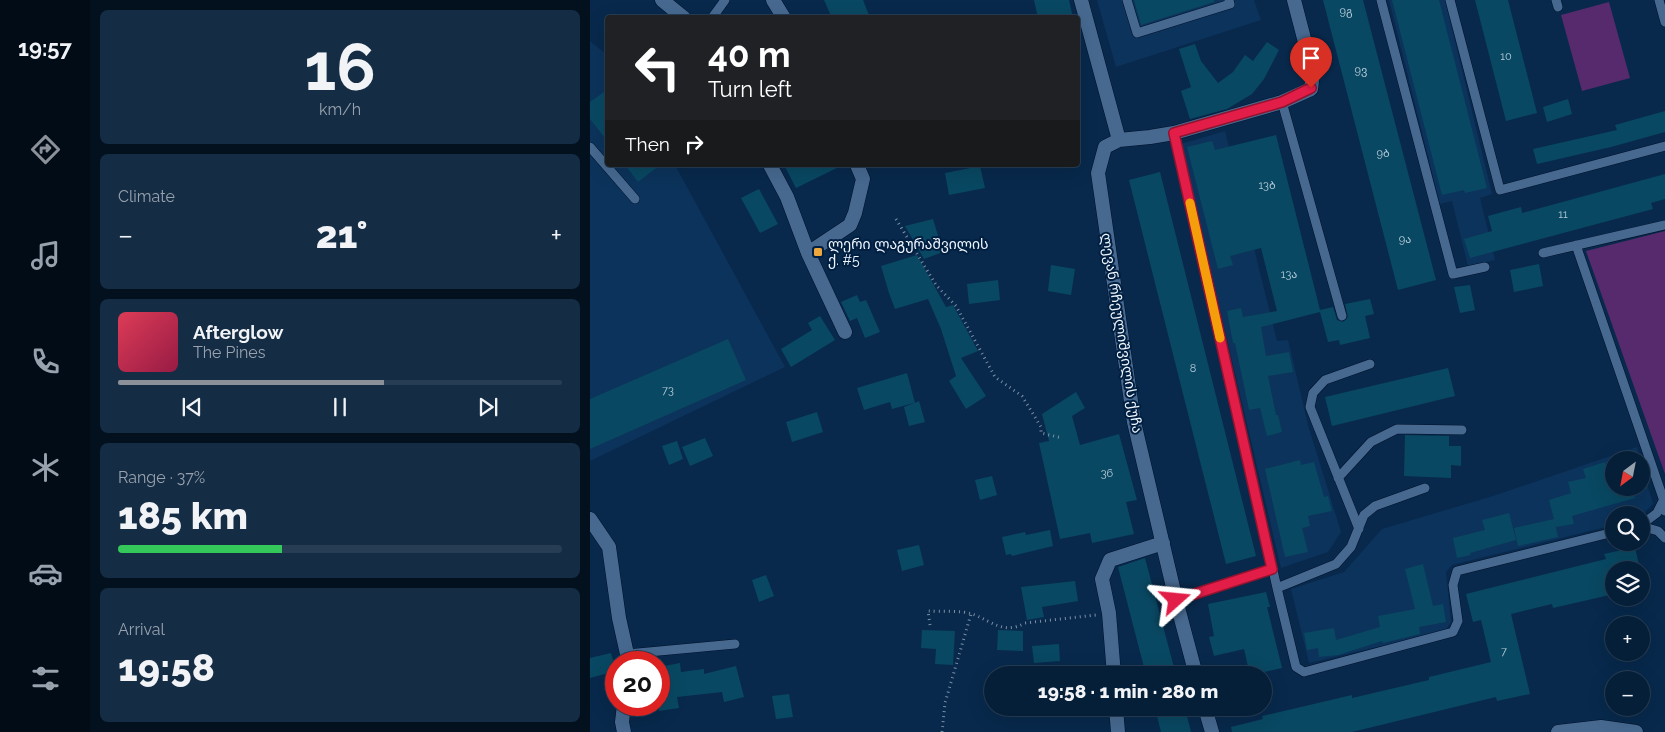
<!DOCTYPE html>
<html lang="en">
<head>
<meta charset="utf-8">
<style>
  body { margin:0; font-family:Raleway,"Noto Sans Georgian",sans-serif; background:#142c44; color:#f1f3f6; height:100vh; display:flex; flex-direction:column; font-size:19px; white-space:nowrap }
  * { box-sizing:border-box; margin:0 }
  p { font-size:16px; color:#98a2ae }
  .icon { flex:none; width:28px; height:28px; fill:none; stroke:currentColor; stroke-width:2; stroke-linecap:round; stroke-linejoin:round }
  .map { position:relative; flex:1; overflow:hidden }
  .panel { display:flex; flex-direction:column; gap:10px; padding:10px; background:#03111f; width:500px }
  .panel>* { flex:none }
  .banner { position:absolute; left:15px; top:15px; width:475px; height:152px; border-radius:5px; box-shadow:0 5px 20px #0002,0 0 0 1px #273d53; background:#202124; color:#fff; overflow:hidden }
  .needle { width:32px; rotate:212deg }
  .buttons { position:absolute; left:1015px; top:451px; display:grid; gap:10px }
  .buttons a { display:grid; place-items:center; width:45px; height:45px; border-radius:50%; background:#061f39; box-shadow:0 5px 20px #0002,0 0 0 1px #273d53; font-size:25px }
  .speed { position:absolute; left:15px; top:651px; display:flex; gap:10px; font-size:25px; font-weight:700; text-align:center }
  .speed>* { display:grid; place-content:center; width:65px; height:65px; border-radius:50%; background:#061f39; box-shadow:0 5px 20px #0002,0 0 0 1px #273d53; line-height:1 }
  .speed .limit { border:8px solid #d22; background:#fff; color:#111 }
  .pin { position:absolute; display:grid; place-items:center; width:42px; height:42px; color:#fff; margin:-51px -21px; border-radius:50% 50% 50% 0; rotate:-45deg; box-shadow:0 0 5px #0007 }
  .pin .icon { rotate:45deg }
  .me { position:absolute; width:55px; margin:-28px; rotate:72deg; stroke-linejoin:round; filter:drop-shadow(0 0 4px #0008) }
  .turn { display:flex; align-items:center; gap:18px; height:105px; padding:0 20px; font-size:22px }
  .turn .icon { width:65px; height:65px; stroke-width:2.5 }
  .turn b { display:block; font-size:35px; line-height:42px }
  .then { display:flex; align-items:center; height:48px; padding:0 20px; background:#0003; gap:10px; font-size:19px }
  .big { font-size:38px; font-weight:800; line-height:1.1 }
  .panel .widget { flex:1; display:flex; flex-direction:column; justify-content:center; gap:8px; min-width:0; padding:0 18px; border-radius:8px; background:#142c44 }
  .panel .dial { align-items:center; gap:0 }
  .dial b { font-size:65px; line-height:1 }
  .song { display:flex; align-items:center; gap:15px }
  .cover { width:60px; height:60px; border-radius:8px; background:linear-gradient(135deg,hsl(350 70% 55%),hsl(340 70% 35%)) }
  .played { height:5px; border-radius:2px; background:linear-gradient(90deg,#8c9099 60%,#273d53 60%) }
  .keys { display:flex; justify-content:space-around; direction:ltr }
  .heat { display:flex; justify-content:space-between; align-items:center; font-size:28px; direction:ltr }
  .charge { height:8px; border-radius:4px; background:linear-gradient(90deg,#34c759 37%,#273d53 0) }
  .trip { position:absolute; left:394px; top:666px; width:288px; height:50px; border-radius:25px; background:#061f39; box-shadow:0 5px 20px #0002,0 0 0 1px #273d53; font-weight:800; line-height:50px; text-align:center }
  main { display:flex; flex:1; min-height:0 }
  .menu { display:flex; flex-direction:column; width:90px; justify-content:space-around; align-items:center; background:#020c17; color:#98a2ae }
  .menu .icon { width:35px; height:35px }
  .menu .active { color:#8c9099 }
  .menu b { font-size:22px; color:#f1f3f6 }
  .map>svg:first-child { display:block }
</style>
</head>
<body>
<main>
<nav class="menu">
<b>19:57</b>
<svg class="icon active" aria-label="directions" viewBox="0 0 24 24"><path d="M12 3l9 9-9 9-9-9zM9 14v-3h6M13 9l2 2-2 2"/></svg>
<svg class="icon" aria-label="music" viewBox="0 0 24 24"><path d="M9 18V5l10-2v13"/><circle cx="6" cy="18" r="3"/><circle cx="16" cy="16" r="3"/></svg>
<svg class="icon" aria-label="phone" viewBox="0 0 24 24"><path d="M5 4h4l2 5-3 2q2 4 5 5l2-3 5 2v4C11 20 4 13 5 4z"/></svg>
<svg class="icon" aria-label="climate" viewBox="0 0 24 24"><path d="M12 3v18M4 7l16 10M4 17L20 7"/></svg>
<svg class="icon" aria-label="car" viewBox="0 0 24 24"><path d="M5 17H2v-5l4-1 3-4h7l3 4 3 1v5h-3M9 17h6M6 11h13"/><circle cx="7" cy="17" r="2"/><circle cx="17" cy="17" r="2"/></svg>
<svg class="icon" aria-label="filters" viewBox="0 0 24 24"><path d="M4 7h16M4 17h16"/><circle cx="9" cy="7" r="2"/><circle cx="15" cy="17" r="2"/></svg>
</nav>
<section class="panel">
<div class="widget dial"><b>16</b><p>km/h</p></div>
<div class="widget"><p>Climate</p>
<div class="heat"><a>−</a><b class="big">21°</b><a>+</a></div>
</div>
<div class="widget">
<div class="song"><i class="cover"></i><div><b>Afterglow</b><p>The Pines</p></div></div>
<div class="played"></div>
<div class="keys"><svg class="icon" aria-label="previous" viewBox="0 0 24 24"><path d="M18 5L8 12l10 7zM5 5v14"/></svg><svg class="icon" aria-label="pause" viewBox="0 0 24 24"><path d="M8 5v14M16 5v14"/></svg><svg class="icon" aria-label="next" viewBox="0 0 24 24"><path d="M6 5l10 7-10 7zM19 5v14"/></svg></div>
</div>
<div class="widget"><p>Range · 37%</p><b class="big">185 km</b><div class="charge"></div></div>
<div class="widget"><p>Arrival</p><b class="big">19:58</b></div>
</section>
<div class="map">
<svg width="1075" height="732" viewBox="0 0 1075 732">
  <rect width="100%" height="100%" fill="#08294c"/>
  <path fill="#0c335b" d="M507 0H664L671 20 526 67Z
    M799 0H855L902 194 890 198 905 260 878 266 862 201 850 204Z
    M0 41 17 55 18 165H85L195 367 0 461Z
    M635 131 687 341 698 340 718 425 751 532 738 552 691 568 591 144Z
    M1047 447 1050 460H1024V488H1051V463L1063 504 1051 516 1024 515V525L862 565 856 572 861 622 855 631 719 663 701 589 754 572 792 529 903 496Z"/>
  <path fill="#562a6c" d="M1019 2 1040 78 992 91 971 15Z
    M1075 231V474L996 251Z"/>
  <path fill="#094862" d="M234 0H273L280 18H242Z
    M444 0H479L483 18H448Z
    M544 0H624V2L551 25Z
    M733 0H773L846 280 808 290Z
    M802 0H849L897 188 875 193 874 190 852 195Z
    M885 0H918L947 113 916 121Z
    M677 42 689 50 674 79 662 94 637 109 600 119 591 91 601 87 589 49 605 44 611 61 628 83 643 72 655 55 663 61Z
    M18 89V142L0 119V102Z
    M978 99 982 114 957 122 953 107Z
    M1075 111V132L1021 147 947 164 943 149 1027 130 1025 125Z
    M686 135 730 310 743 307 747 320 753 322 758 317 755 304 780 299 784 314 775 316 780 338 750 345 749 340 738 342 730 312 671 327 676 356 699 352 703 372 678 376 686 415H688L692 432 677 436 670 408 659 410 645 343H643L637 311 651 308 653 317 687 311 671 248 640 256 643 265 628 269 597 147 622 141 625 150Z
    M35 165H70L48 182Z
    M194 165H253L206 188Z
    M390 166 395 188 359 195 355 173Z
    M570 172 666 556 636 564 539 180Z
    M1075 174V199L1061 203 1063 209 880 258 874 239 902 231 898 216 931 207 932 213Z
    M169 189 188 224 170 233 151 198Z
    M343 219 353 252 334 259 315 226Z
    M327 255 356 307 363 305 388 351 371 358 396 396 376 409 359 381 366 376 351 329 338 299 305 309 299 293 291 266Z
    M949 264 953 286 924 292 920 270Z
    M461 265 485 269 481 295 458 291Z
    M408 280 410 300 379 304 377 284Z
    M880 285 885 310 870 313 864 287Z
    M267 295 270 302 276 300 290 332 275 338 267 318 260 321 251 302Z
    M230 316 245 340 201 367 191 349 222 330 218 323Z
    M138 339 156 380 0 449V399Z
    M858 368 865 396 742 426 735 397Z
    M317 373 325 403 329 401 335 422 319 426 314 407 324 403 302 409 300 402 274 410 267 388Z
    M486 392 495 408 482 416 490 445 529 434 547 500 536 502 544 534 502 543 500 533 470 539 449 443 459 441 452 414Z
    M227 412 233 432 202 442 196 422Z
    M815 435 859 436V446H871V466L861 465V478L814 476Z
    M115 438 123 456 100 466 92 447Z
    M87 441 93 459 79 465 72 446Z
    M710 460 711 465 724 462 734 497 738 496 742 511 718 516 720 526 712 528 718 552 695 557 675 469Z
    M1015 462 1024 490 1042 488 1045 498 982 516 984 524 966 527 959 500 981 493 978 482 996 478 993 469Z
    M402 476 407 495 390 500 385 480Z
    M919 513 926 540 880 553 881 555 867 558 863 538 895 530 892 520Z
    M964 519 968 537 928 546 924 528Z
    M460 530 463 546 422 556 421 554 416 555 412 537 435 532 436 535Z
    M329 545 334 565 312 571 307 550Z
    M1045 547 1050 570H1024V594L963 608 962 604 921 614 940 694 907 701 906 697 762 732H642L641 727 673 719 672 716 762 695V698L839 680V677L901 662 891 620 883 622 876 594 1016 559 1014 554Z
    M555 558 586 675H556L528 567Z
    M833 564 843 606 853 604 856 622 829 627 830 634 793 643 792 641 748 655 729 657 728 648 717 650 714 633 744 628 746 640 790 627 788 616 825 609 815 569Z
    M176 575 184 596 169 602 162 580Z
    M485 581 488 601 452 607 454 617 437 620 431 587Z
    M676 592 680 607H677L692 668 660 675 654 649 624 656 619 637 624 636 618 604Z
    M332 630 365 631 363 665 345 664 346 649 331 648Z
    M408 630 433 631V651L407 650Z
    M469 644 470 661 444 663 442 646Z
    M21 653 26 671 0 678V658Z
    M90 663 91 672 114 669V674L146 666 154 697 134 702 132 692 87 697 89 708 69 711V667Z
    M199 694 203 717 186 719 182 696Z
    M565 708H595L601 732H571Z"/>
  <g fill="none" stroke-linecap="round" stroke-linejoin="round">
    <defs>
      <path id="service" d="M537 0 547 33 640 4 639 0
        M791 0 863 274 895 267
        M860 0 910 190 1075 146
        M966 0 968 7
        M1069 0 1075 22
        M122 18 135 0
        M692 102 752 316
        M584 133 687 588 706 667 714 672 863 632 868 621 863 585 867 571 1024 532
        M0 147 45 199
        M986 245 1074 501 1075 511
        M953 253 1075 225
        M748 478 781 442 807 429 872 430
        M1051 525 1067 513 1073 501
        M1051 526 1068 531 1075 538
        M769 529 720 407 723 393 735 380 780 364
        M687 588 746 564 761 547 774 515 785 506 835 488
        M586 600 683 569
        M37 654 145 644"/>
      <path id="minor" d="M72 0 94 18
        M183 0 194 18
        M491 0 529 140
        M180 165 197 197 218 253 255 332
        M218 253 260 225 265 213 273 179 267 165
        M0 519 19 547 29 618 37 654V662
        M524 675 519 613 512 579 520 560 573 543
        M606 675 586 600 544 422 508 173 515 147 529 140 560 137 584 133 692 102 721 89 723 73 704 0
        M526 708 528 732
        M615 708 622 732
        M34 732 32 722 34 705
        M968 732 1011 727 1046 732"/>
    </defs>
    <use href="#service" stroke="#00112a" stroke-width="10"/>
    <use href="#minor" stroke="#00112a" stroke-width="15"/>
    <path stroke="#7c90a6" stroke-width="3" stroke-dasharray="1 4" stroke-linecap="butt" d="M306 219 346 285 366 306 405 377 432 396 451 427V433L472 438
      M340 625 338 611C351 612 371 610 382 614 402 621 413 635 435 623L506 615
      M352 732 355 703 381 614"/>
    <use href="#service" stroke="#476990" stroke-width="9"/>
    <use href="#minor" stroke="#476990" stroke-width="14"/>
  </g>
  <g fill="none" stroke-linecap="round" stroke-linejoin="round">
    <defs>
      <path id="route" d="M586 600 682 569 584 133 692 102 721 88"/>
    </defs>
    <use href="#route" stroke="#92132f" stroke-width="12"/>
    <use href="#route" stroke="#e11d48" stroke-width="9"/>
    <path stroke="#f59e0b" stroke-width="9" d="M600 203 630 338"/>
  </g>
  <rect fill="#eea73d" stroke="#001f41" stroke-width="2" x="223" y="247" width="10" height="10" rx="2.5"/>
  <g text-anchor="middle" stroke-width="4" stroke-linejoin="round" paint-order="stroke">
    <g font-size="11" fill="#b5cad8">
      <text x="756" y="15">9გ</text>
      <text x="916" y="60">10</text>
      <text x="771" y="74">9ვ</text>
      <text x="793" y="157">9ბ</text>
      <text x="677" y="189">13ბ</text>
      <text x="973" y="218">11</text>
      <text x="815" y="243">9ა</text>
      <text x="699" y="278">13ა</text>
      <text x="603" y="372">8</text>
      <text x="78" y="394">73</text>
      <text x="517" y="477">36</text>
      <text x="914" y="655">7</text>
    </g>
    <g font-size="14" fill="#eef6ff" stroke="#001f41" text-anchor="start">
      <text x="238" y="249">ლერი ლაგურაშვილის<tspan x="238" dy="16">ქ. #5</tspan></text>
    </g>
    <g font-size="14" fill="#eef6ff" stroke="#001f41">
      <text transform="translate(532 333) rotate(81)" y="5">ლევან რჩეულიშვილის ქუჩა</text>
    </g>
  </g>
</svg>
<div class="buttons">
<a><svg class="needle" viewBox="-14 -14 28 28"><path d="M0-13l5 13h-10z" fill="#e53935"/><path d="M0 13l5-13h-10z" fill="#98a2ae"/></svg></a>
<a><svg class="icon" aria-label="search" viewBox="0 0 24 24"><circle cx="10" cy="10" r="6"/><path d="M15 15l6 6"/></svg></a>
<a><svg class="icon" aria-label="layers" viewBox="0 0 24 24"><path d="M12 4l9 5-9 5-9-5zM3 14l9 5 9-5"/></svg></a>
<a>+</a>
<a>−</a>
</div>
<div class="speed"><div class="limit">20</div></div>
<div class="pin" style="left:721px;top:88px;background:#d93025"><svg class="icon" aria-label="arrive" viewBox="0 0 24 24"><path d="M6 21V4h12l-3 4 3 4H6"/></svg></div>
<svg class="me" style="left:586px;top:600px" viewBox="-20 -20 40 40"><path d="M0-17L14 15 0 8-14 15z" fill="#e11d48" stroke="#fff" stroke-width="4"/></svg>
<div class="trip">19:58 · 1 min · 280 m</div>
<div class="banner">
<div class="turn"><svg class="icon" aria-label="left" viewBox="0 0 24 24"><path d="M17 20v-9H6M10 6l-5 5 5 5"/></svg><div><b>40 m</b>Turn left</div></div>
<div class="then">Then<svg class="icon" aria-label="right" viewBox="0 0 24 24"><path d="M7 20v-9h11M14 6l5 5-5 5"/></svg></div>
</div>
</div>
</main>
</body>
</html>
